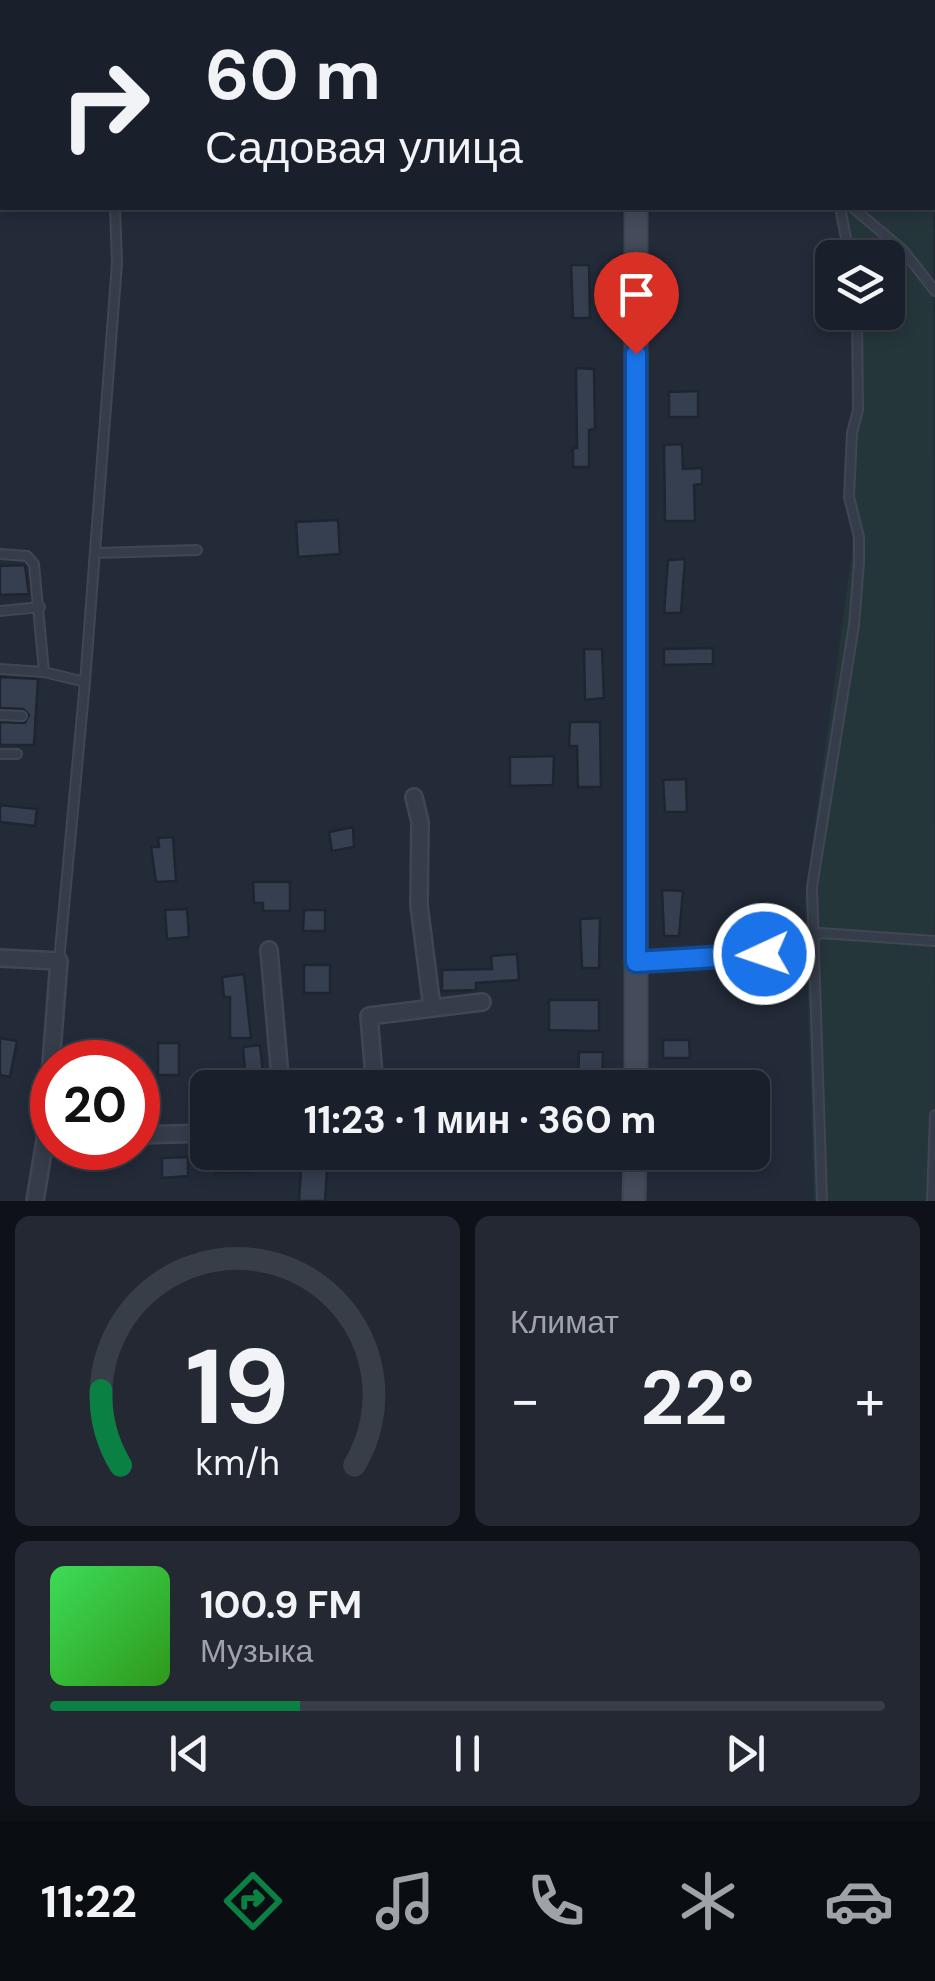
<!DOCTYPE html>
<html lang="ru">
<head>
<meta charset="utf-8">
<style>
  body { margin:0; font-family:"DM Sans",sans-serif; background:#232833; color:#f1f3f6; height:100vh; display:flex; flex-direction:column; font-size:38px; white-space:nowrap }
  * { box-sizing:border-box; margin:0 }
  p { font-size:32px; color:#9fa3a9 }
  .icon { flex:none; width:55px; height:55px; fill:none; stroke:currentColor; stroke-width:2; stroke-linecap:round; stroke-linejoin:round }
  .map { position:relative; height:1201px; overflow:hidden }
  .sheet { display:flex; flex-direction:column; gap:15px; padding:15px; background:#0e1218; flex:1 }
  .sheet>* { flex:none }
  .banner { position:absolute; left:0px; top:0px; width:935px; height:210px; box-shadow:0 5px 15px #0003,0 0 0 2px #383e47; background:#1a202b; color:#f1f3f6; overflow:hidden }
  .tools { position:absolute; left:815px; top:240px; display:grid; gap:20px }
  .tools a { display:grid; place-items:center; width:90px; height:90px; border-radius:15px; background:#1a202b; box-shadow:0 5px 15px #0003,0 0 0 2px #383e47; font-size:50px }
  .speed { position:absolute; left:30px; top:1040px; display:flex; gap:20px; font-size:50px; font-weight:700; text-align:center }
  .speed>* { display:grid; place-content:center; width:130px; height:130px; border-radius:50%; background:#1a202b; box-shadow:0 5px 15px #0003,0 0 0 2px #383e47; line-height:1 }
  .speed .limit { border:15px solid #d22; background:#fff; color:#111 }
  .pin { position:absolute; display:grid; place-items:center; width:85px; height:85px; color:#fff; margin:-102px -42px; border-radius:50% 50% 50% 0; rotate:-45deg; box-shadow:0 0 10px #0007 }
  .pin .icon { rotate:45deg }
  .me { position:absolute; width:110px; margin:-55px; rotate:267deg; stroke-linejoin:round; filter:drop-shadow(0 0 8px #0008) }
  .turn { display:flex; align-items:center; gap:35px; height:210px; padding:0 40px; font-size:45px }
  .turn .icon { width:130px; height:130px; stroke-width:2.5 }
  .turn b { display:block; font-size:70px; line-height:85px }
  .big { font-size:75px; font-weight:700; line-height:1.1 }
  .sheet .tile { flex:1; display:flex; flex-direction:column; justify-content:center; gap:15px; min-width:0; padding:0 35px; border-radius:15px; background:#232833 }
  .sheet .dial { align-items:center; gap:0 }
  .dial svg { height:260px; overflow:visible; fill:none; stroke:#383e47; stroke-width:7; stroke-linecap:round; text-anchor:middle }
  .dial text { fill:#f1f3f6; stroke:none }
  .song { display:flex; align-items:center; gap:30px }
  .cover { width:120px; height:120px; border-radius:15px; background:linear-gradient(135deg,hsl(130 70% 55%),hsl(110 70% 35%)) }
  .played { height:10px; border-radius:5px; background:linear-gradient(90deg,#0b8043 30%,#383e47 30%) }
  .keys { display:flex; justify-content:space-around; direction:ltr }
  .heat { display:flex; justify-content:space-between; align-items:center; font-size:55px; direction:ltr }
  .sheet .tiles { flex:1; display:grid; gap:15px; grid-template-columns:1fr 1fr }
  .tile:last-child { grid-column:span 2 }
  .trip { position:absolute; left:190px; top:1070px; width:580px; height:100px; border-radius:15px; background:#1a202b; box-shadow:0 5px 15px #0003,0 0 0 2px #383e47; font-weight:700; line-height:100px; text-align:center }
  .tabs { display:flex; height:160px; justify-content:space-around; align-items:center; background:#0a0d11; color:#9fa3a9 }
  .tabs .icon { width:70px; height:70px }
  .tabs .active { color:#0b8043 }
  .tabs b { font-size:45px; color:#f1f3f6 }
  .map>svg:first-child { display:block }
</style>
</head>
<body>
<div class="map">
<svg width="935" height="1201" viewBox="0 0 935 1201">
  <rect width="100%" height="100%" fill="#232b39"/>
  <path fill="#25363a" d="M933 168 935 1201H814L805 897 852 553 855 365 852 313 888 312V258L848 257 835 208H932Z"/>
  <path fill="#353f50" stroke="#1e2430" stroke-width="2.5" d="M571 265H589L590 318H573Z
    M576 368 594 369 595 429 589 430V467H573V448H577Z
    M698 391V417H669V392Z
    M682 444 683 469 702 468V484L694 485 695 521H665L664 445Z
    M338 520 340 554 298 557 296 522Z
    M685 559 681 613H664L668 560Z
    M25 565 29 594 0 595V566Z
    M713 648V664L664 665V649Z
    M584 649H602L604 698 585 700Z
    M0 677 38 679 34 745H0V722L25 723 29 715 23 709 0 708Z
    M570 722H600L601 787H578L577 746H569Z
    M554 756 553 785 510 786V757Z
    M686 779 687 812H665L663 780Z
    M0 805 37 809 35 826 0 822Z
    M353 827 354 847 332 851 329 832Z
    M173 837 176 881 156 882 151 847H159L158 838Z
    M253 882H290V911H263V903H254Z
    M662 890 683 891 679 936H664Z
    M187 909 189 937 167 939 165 910Z
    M304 910H325V931H303Z
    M600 918 599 968H582L580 919Z
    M517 954 519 980 476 983V990L442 991V970L492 969 491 956Z
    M304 965H330V993H304Z
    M244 974 251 1038H230V997H224L222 977Z
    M549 1000H599V1031L549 1030Z
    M0 1038 17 1041 10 1077 0 1075Z
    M663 1040H689L690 1058H663Z
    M158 1043H179V1075H158Z
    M260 1045 264 1081 246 1083 243 1047Z
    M579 1052H603L602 1084 578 1083Z
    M517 1069 518 1088H493L492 1070Z
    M215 1152H278V1164L252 1166V1172L215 1173Z
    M417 1152H477V1164L419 1169Z
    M188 1157V1176L162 1178V1158Z
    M301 1168 327 1170 325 1201H299Z"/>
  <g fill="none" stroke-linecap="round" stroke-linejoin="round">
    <defs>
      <path id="service" d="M106 0V2
        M778 0 779 2
        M840 208 850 258
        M853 208 903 250 935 291
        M95 553 197 550
        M0 554 27 556 34 564 44 672
        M0 611 40 607
        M0 669 44 672 85 682
        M0 715 22 716
        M0 754H17
        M59 961 85 682 117 263 115 208
        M637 962 796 952 820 933 935 941
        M822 1201 812 887 854 625 859 563V537L849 497 852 433 858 410 857 312
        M932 1201 935 1115"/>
      <path id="minor" d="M414 797 420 822 419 905 432 1008
        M269 950 281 1088
        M0 958 59 961 45 1140 35 1201
        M375 1088 369 1016 482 1002
        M138 1135 208 1133"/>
      <path id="secondary" d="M629 0V2
        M636 208V1088
        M634 1201 635 1152"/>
    </defs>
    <use href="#service" stroke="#404653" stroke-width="12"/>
    <use href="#minor" stroke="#404653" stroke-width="20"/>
    <use href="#secondary" stroke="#404653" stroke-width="25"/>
    <use href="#service" stroke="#363d4a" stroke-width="8"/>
    <use href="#minor" stroke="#363d4a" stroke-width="15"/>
    <use href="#secondary" stroke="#444c5c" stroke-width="20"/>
  </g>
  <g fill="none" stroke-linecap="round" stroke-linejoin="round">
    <defs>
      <path id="route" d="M636 354V962L764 954"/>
    </defs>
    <use href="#route" stroke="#114b97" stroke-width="25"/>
    <use href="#route" stroke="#1a73e8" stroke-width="18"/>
  </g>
</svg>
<div class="tools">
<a><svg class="icon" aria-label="layers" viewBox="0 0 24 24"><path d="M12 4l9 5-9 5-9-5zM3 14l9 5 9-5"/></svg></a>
</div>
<div class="speed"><div class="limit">20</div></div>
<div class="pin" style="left:636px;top:354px;background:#d93025"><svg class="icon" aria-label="arrive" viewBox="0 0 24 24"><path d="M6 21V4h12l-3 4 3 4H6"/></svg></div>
<svg class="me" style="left:764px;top:954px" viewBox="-20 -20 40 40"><circle r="17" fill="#1a73e8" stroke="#fff" stroke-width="3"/><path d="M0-11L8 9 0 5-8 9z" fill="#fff"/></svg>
<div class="trip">11:23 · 1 мин · 360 m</div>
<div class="banner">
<div class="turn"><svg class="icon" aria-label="right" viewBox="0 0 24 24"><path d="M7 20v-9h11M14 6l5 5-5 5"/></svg><div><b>60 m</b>Садовая улица</div></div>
</div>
</div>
<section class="sheet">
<div class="tiles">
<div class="tile dial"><svg viewBox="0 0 100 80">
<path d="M14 69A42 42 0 1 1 86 69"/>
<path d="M14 69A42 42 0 0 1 8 46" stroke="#0b8043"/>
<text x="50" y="56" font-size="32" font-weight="700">19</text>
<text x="50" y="72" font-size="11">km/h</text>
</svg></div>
<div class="tile"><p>Климат</p>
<div class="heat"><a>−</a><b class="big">22°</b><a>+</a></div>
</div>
<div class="tile">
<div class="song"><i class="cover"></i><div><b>100.9 FM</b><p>Музыка</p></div></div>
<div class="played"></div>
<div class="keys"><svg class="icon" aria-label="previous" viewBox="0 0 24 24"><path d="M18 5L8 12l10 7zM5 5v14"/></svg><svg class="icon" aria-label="pause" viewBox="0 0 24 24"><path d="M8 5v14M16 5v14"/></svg><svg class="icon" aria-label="next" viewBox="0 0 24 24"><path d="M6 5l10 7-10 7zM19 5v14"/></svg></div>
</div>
</div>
</section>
<nav class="tabs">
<b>11:22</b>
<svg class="icon active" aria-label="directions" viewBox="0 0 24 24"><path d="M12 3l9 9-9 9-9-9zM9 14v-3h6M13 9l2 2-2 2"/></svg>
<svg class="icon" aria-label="music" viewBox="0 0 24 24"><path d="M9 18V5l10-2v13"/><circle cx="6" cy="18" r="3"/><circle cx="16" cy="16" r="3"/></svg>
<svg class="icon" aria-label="phone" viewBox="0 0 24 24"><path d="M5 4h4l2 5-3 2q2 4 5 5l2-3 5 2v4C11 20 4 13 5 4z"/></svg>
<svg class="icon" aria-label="climate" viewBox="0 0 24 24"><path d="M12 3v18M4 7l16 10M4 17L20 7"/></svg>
<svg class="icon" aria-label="car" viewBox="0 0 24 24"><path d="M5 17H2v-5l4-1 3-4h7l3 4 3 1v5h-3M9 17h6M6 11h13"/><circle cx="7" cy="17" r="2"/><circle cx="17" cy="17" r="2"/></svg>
</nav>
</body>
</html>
